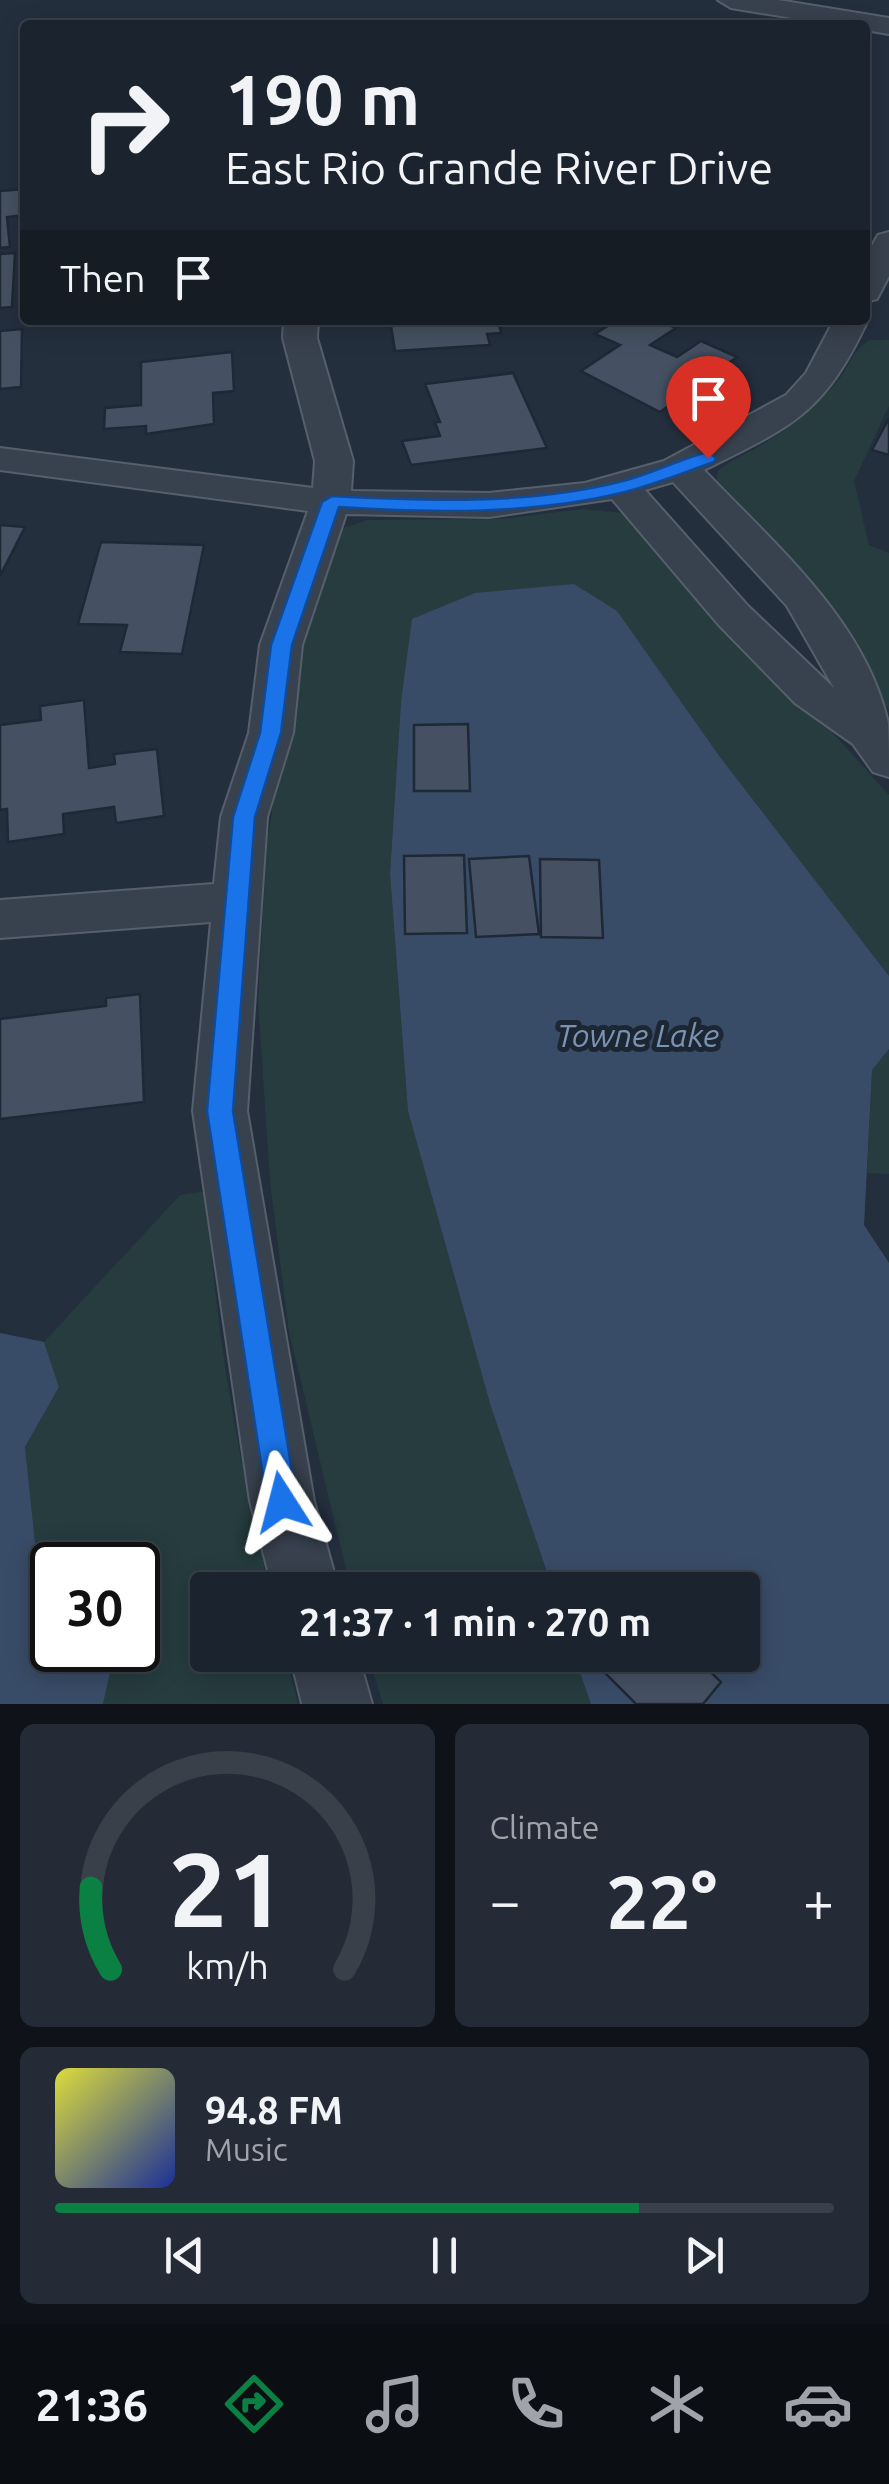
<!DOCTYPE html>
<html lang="en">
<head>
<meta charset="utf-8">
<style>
  body { margin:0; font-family:Ubuntu,sans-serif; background:#242b36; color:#f1f3f6; height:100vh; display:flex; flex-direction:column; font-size:38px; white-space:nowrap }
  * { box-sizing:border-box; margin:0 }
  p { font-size:32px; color:#a0a4aa }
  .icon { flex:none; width:55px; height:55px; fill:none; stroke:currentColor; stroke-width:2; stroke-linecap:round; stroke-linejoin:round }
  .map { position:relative; height:1704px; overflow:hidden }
  .panel { display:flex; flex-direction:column; gap:20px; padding:20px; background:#0f1319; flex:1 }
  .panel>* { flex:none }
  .hud { position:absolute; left:20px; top:20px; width:850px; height:305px; border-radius:10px; box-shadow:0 5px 25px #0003,0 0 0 2px #39404a; background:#1b232e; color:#f1f3f6; overflow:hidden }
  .speed { position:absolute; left:30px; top:1542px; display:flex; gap:20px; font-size:50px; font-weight:700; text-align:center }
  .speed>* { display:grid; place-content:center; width:130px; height:130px; border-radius:50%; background:#1b232e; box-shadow:0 5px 25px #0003,0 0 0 2px #39404a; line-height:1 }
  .speed .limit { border:5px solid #111; border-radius:15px; background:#fff; color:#111 }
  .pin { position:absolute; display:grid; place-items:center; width:85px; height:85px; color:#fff; margin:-102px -42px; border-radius:50% 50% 50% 0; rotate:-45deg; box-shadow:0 0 10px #0007 }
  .pin .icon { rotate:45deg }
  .me { position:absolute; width:110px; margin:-55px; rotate:351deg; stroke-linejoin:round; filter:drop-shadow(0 0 8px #0008) }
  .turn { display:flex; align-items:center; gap:35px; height:210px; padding:0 40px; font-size:45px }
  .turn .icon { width:130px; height:130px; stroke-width:2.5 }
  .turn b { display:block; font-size:70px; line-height:85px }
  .then { display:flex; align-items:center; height:95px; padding:0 40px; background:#0003; gap:20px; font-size:38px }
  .big { font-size:75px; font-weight:700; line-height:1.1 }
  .panel .card { flex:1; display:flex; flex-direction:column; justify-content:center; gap:15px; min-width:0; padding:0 35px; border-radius:15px; background:#242b36 }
  .panel .dial { align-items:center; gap:0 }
  .dial svg { height:260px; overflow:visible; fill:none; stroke:#39404a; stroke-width:7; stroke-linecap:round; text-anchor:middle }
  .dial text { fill:#f1f3f6; stroke:none }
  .song { display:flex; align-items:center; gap:30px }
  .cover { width:120px; height:120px; border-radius:15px; background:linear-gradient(135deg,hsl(60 70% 55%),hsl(230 70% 35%)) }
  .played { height:10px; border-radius:5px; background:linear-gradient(90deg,#0b8043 75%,#39404a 75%) }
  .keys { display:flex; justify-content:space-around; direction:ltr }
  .heat { display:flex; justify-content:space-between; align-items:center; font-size:55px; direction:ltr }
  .panel .tiles { flex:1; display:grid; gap:20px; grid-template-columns:1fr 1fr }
  .card:last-child { grid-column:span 2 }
  .trip { position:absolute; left:190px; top:1572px; width:570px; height:100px; border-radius:10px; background:#1b232e; box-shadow:0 5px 25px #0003,0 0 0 2px #39404a; font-weight:700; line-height:100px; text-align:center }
  .tab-bar { display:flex; height:160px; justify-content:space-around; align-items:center; background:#0b0e12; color:#a0a4aa }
  .tab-bar .icon { width:70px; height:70px }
  .tab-bar .on { color:#0b8043 }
  .tab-bar b { font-size:45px; color:#f1f3f6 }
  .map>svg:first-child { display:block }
</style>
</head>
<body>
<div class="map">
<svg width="889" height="1704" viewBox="0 0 889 1704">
  <rect width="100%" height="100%" fill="#242f3e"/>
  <path fill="#263c3f" d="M870 340H889V406L854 481 869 545 889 553V710L802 578 716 484 718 471C733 459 749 453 765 443 792 426 816 406 837 382 849 368 852 350 870 340Z
    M582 509 623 513 646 526 889 795V976L720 757 616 611 401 702 390 874 408 1111 491 1407 553 1590H351L289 1332 270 1181 258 1000 267 843 298 647 338 530 368 520 502 519Z
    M889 1049V1174L867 1173 872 1069Z
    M207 1191C214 1327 238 1457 270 1590H208V1655H286L298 1704H103L112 1664 102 1650H138V1565H52V1582L37 1561 25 1447 59 1387 44 1342 180 1195Z
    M368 1655H574L591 1704H383Z"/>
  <path fill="#394c67" d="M574 584 617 611 720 757 889 976V1049L872 1070 864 1225 889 1263V1704H591L574 1655H742V1590H553L491 1407 408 1111 390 874 401 702 412 619 475 593Z
    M0 1333 44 1342 59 1387 25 1447 37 1561 52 1582V1650H102L112 1664 103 1704H0Z"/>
  <path fill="#455162" stroke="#1f2835" stroke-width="2.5" d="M25 189V215L7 217 10 247 0 248V191Z
    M15 253 12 307 0 308V254Z
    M390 320H498L501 333 487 334 490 345 395 351Z
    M617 320H658L676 328 650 345 677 357 701 341 737 357 660 412 581 371 620 345 595 334Z
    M22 329 21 387 0 389V331Z
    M232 352 234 391 213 393 214 424 146 434V426L104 429 105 408 141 405V362Z
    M513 373 547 448 411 465 402 441 440 436 435 422H440L425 384Z
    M889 418V455L872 450Z
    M0 525 25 527 0 576Z
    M101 542 204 545 182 654 120 652 127 625 78 624Z
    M84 700 89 768 115 764 114 754 157 749 164 816 116 823 114 807 63 814 64 834 8 842 7 809 0 810V725L41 720 40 706Z
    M468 724 470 791H414V725Z
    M464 855 467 933 405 934 404 856Z
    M529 856 539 934 476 937 469 859Z
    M540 859 599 860 603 938 541 937Z
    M140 994 144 1102 0 1119V1019L106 1006V998Z
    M616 1655H693L721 1682 703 1704H636L603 1671Z"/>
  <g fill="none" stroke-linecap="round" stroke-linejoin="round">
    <defs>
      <path id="street" d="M718 0H778L889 18V34L865 30V25H835L731 8Z
        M889 232V276L877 299 865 302V258L878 235Z
        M865 316 868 320C824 414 793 426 704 470 773 543 866 621 888 723 889 740 889 760 889 777L873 772 853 744 795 703 718 624 612 499 489 517 346 514 302 645 293 733 267 817 247 1111 314 1501 339 1590H273L250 1501 193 1111 211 922 0 938V900L214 884 221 817 249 733 260 645 308 511 0 470V448L313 488 315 461 283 338 284 320H318L317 338 353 461 351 491 489 493 585 483 664 461 786 395 806 373 834 320H865ZM673 482 787 606 834 688 748 606 645 490Z
        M290 1655H358L372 1704H302Z"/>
    </defs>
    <use href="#street" stroke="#565f6c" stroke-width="4"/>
    <use href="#street" fill="#38414e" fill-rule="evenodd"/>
  </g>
  <path fill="#1a73e8" stroke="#114b97" stroke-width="2.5" d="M708 452 716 458 714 462C685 472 655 484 625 492 533 515 433 513 339 507L292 645 281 733 255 817 233 1111 297 1502 293 1512 282 1517 271 1512 267 1502 207 1111 233 817 260 733 271 645 322 502 332 496C426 501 526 505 619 482 649 475 677 460 708 452Z"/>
  <g text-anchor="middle" stroke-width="10" stroke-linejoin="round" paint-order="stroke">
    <g font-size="32" font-style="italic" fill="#7c92b1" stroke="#1d2633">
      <text x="638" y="1047">Towne Lake</text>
    </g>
  </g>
</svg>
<div class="speed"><div class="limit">30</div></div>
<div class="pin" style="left:708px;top:458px;background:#d93025"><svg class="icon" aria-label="arrive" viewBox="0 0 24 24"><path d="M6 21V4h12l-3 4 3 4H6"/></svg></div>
<svg class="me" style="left:282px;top:1502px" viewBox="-20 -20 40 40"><path d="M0-17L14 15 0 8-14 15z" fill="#1a73e8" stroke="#fff" stroke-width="4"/></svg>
<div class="trip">21:37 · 1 min · 270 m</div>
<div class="hud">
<div class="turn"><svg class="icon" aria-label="right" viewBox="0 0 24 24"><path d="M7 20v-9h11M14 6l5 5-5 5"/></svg><div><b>190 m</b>East Rio Grande River Drive</div></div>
<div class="then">Then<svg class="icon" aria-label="arrive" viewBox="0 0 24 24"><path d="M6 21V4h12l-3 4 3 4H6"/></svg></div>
</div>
</div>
<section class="panel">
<div class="tiles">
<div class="card dial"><svg viewBox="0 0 100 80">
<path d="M14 69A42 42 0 1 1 86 69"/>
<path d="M14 69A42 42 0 0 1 8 44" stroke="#0b8043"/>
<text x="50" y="56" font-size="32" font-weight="700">21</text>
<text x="50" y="72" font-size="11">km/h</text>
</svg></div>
<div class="card"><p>Climate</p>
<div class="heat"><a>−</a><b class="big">22°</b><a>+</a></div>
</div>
<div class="card">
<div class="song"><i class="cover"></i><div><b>94.8 FM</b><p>Music</p></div></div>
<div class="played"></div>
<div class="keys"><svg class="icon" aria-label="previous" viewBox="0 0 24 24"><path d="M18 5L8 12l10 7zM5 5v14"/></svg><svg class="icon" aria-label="pause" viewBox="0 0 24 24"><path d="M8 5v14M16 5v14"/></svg><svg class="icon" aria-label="next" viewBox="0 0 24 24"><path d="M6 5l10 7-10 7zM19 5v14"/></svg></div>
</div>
</div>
</section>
<nav class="tab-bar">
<b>21:36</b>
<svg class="icon on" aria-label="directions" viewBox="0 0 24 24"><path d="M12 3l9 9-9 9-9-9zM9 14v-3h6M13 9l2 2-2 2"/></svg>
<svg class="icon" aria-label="music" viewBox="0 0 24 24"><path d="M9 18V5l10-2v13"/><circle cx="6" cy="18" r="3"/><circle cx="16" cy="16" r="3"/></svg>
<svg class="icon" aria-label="phone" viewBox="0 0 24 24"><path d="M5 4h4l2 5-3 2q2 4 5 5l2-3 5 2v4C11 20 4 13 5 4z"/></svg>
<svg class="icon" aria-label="climate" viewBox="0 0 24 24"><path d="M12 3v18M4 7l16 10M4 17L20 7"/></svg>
<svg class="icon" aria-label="car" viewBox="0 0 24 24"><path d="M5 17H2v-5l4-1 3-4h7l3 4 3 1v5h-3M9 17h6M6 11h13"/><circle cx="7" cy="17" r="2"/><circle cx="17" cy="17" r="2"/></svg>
</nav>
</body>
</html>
